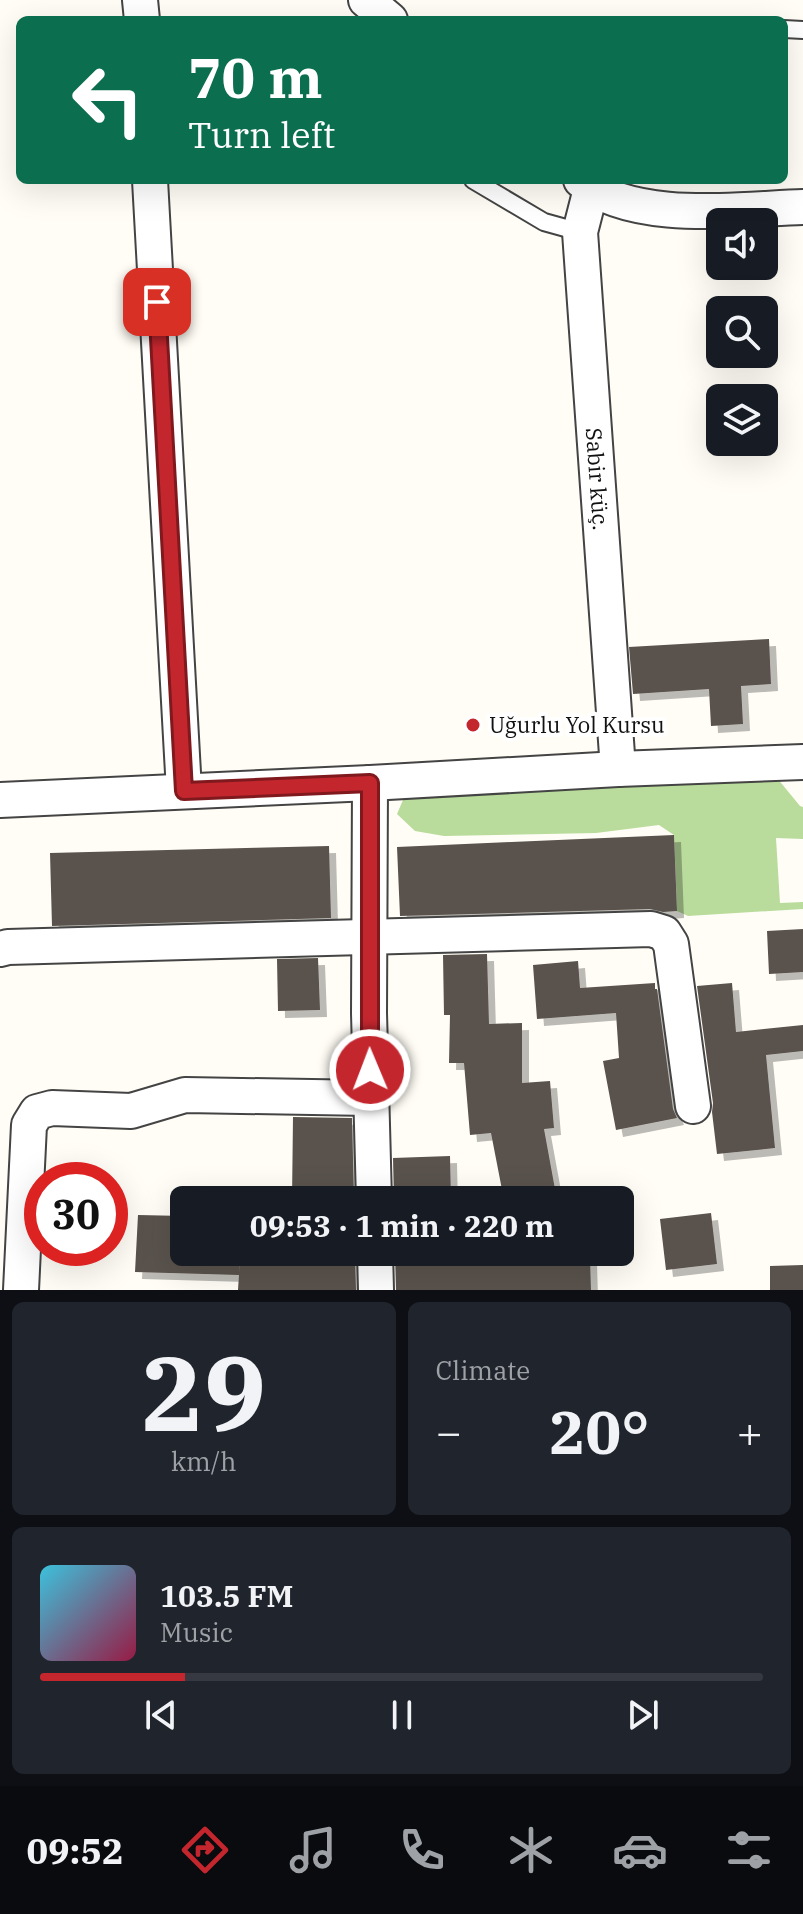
<!DOCTYPE html>
<html lang="en">
<head>
<meta charset="utf-8">
<style>
  body { margin:0; font-family:"IBM Plex Serif",serif; background:#20242c; color:#f1f3f6; height:100vh; display:flex; flex-direction:column; font-size:30px; white-space:nowrap }
  * { box-sizing:border-box; margin:0 }
  p { font-size:26px; color:#9ea1a6 }
  .icon { flex:none; width:44px; height:44px; fill:none; stroke:currentColor; stroke-width:2; stroke-linecap:round; stroke-linejoin:round }
  .map { position:relative; height:1290px; overflow:hidden }
  .details { display:flex; flex-direction:column; gap:12px; padding:12px; background:#0d0f14; flex:1 }
  .details>* { flex:none }
  .guide { position:absolute; left:16px; top:16px; width:772px; height:168px; border-radius:12px; box-shadow:0 8px 32px #0002; background:#0b6e4f; color:#fff; overflow:hidden }
  .fabs { position:absolute; left:706px; top:208px; display:grid; gap:16px }
  .fabs a { display:grid; place-items:center; width:72px; height:72px; border-radius:12px; background:#171b24; box-shadow:0 8px 32px #0002; font-size:40px }
  .speed { position:absolute; left:24px; top:1162px; display:flex; gap:16px; font-size:40px; font-weight:700; text-align:center }
  .speed>* { display:grid; place-content:center; width:104px; height:104px; border-radius:50%; background:#171b24; box-shadow:0 8px 32px #0002; line-height:1 }
  .speed .limit { border:12px solid #d22; background:#fff; color:#111 }
  .pin { position:absolute; display:grid; place-items:center; width:68px; height:68px; color:#fff; margin:-34px; border-radius:16px; box-shadow:0 4px 12px #0006 }
  .me { position:absolute; width:88px; margin:-44px; rotate:359deg; stroke-linejoin:round; filter:drop-shadow(0 0 6px #0008) }
  .turn { display:flex; align-items:center; gap:28px; height:168px; padding:0 40px; font-size:36px }
  .turn .icon { width:104px; height:104px; stroke-width:2.5 }
  .turn b { display:block; font-size:56px; line-height:68px }
  .big { font-size:60px; font-weight:700; line-height:1.1 }
  .details .widget { flex:1; display:flex; flex-direction:column; justify-content:center; gap:12px; min-width:0; padding:0 28px; border-radius:12px; background:#20242c }
  .details .dial { align-items:center; gap:0 }
  .dial b { font-size:104px; line-height:1 }
  .song { display:flex; align-items:center; gap:24px }
  .cover { width:96px; height:96px; border-radius:12px; background:linear-gradient(135deg,hsl(190 70% 55%),hsl(340 70% 35%)) }
  .played { height:8px; border-radius:4px; background:linear-gradient(90deg,#c4262e 20%,#363941 20%) }
  .keys { display:flex; justify-content:space-around; direction:ltr }
  .heat { display:flex; justify-content:space-between; align-items:center; font-size:44px; direction:ltr }
  .details .tiles { flex:1; display:grid; gap:12px; grid-template-columns:1fr 1fr }
  .widget:last-child { grid-column:span 2 }
  .trip { position:absolute; left:170px; top:1186px; width:464px; height:80px; border-radius:12px; background:#171b24; box-shadow:0 8px 32px #0002; font-weight:700; line-height:80px; text-align:center }
  .tabs { display:flex; height:128px; justify-content:space-around; align-items:center; background:#090b0e; color:#9ea1a6 }
  .tabs .icon { width:56px; height:56px }
  .tabs .current { color:#c4262e }
  .tabs b { font-size:36px; color:#f1f3f6 }
  .map>svg:first-child { display:block }
</style>
</head>
<body>
<div class="map">
<svg width="803" height="1290" viewBox="0 0 803 1290">
  <defs>
    <filter id="shadow"><feDropShadow dx="7" dy="7" stdDeviation="0" flood-color="#0004"/></filter>
  </defs>
  <rect width="100%" height="100%" fill="#fffdf5"/>
  <path fill="#b9dc9c" d="M777 778 800 806 803 807V839L776 838 780 903 803 902V909L688 916 677 911 674 835 659 825 596 833 444 836 415 831 397 814 403 800 436 790Z"/>
  <path fill="#5a524d" filter="url(#shadow)" d="M769 639 771 684 741 686 743 724 711 726 709 689 633 694 629 647Z
    M674 835 677 911 663 912 650 909 400 916 397 847Z
    M329 846 331 918 52 926 50 853Z
    M803 929V972L769 974 767 931Z
    M487 954 489 1024 522 1023V1083L550 1081 554 1128 544 1129 557 1200H504L491 1133 470 1135 464 1063H449L450 1015H444L443 955Z
    M318 958 320 1010 278 1011 277 959Z
    M578 961 580 988 655 983V989H657L673 1109 677 1118 616 1130 603 1061 619 1058 616 1013 537 1019 533 965Z
    M732 983 736 1032 803 1025V1051L766 1055 775 1148 717 1154 712 1112 713 1103 697 986Z
    M293 1117 352 1118 354 1200H292Z
    M450 1156 451 1200H394L393 1158Z
    M711 1213 717 1264 666 1270 660 1219Z
    M138 1215 184 1216V1252H240L239 1275 135 1272Z
    M312 1252H338V1257L355 1258 356 1290H238L240 1259 312 1262Z
    M395 1252H415L483 1259 590 1257 591 1290H396Z
    M803 1265V1290H770V1266Z"/>
  <g fill="none" stroke-linecap="round" stroke-linejoin="round">
    <defs>
      <path id="lane" d="M784 29 803 30
        M473 180 544 222 580 232"/>
      <g id="street">
        <path d="M140 0 142 20"/>
        <path d="M366 0 390 20"/>
        <path d="M150 180 184 791"/>
        <path d="M581 180C633 224 739 209 803 207"/>
        <path id="s1" d="M591 189 580 232 618 769"/>
        <path d="M370 783 369 1013 374 1200"/>
        <path d="M0 800 370 783 618 769 803 762"/>
        <path d="M0 949 8 947 651 929 664 933 671 944 693 1106"/>
        <path d="M375 1252 376 1290"/>
        <path d="M21 1290 29 1125 37 1112 52 1108 131 1111 185 1095 370 1098"/>
      </g>
    </defs>
    <use href="#lane" stroke="#444" stroke-width="20"/>
    <use href="#street" stroke="#444" stroke-width="38"/>
    <use href="#lane" stroke="#fff" stroke-width="16"/>
    <use href="#street" stroke="#fff" stroke-width="34"/>
  </g>
  <g fill="none" stroke-linecap="round" stroke-linejoin="round">
    <defs>
      <path id="route" d="M157 302 184 791 370 783V1070"/>
    </defs>
    <use href="#route" stroke="#7f191e" stroke-width="20"/>
    <use href="#route" stroke="#c4262e" stroke-width="14"/>
  </g>
  <circle fill="#c4262e" stroke="#fff" stroke-width="3" cx="473" cy="725" r="8"/>
  <g text-anchor="middle" stroke-width="8" stroke-linejoin="round" paint-order="stroke">
    <g font-size="22" fill="#111" stroke="#fff">
      <text dy="8" stroke="none"><textPath href="#s1" startOffset="292">Sabir küç.</textPath></text>
    </g>
    <g font-size="22" fill="#111" stroke="#fff" text-anchor="start">
      <text x="489" y="733">Uğurlu Yol Kursu</text>
    </g>
  </g>
</svg>
<div class="fabs">
<a><svg class="icon" aria-label="sound" viewBox="0 0 24 24"><path d="M4 9h4l5-4v14l-5-4H4zM17 9q2 3 0 6"/></svg></a>
<a><svg class="icon" aria-label="search" viewBox="0 0 24 24"><circle cx="10" cy="10" r="6"/><path d="M15 15l6 6"/></svg></a>
<a><svg class="icon" aria-label="layers" viewBox="0 0 24 24"><path d="M12 4l9 5-9 5-9-5zM3 14l9 5 9-5"/></svg></a>
</div>
<div class="speed"><div class="limit">30</div></div>
<div class="pin" style="left:157px;top:302px;background:#d93025"><svg class="icon" aria-label="arrive" viewBox="0 0 24 24"><path d="M6 21V4h12l-3 4 3 4H6"/></svg></div>
<svg class="me" style="left:370px;top:1070px" viewBox="-20 -20 40 40"><circle r="17" fill="#c4262e" stroke="#fff" stroke-width="3"/><path d="M0-11L8 9 0 5-8 9z" fill="#fff"/></svg>
<div class="trip">09:53 · 1 min · 220 m</div>
<div class="guide">
<div class="turn"><svg class="icon" aria-label="left" viewBox="0 0 24 24"><path d="M17 20v-9H6M10 6l-5 5 5 5"/></svg><div><b>70 m</b>Turn left</div></div>
</div>
</div>
<section class="details">
<div class="tiles">
<div class="widget dial"><b>29</b><p>km/h</p></div>
<div class="widget"><p>Climate</p>
<div class="heat"><a>−</a><b class="big">20°</b><a>+</a></div>
</div>
<div class="widget">
<div class="song"><i class="cover"></i><div><b>103.5 FM</b><p>Music</p></div></div>
<div class="played"></div>
<div class="keys"><svg class="icon" aria-label="previous" viewBox="0 0 24 24"><path d="M18 5L8 12l10 7zM5 5v14"/></svg><svg class="icon" aria-label="pause" viewBox="0 0 24 24"><path d="M8 5v14M16 5v14"/></svg><svg class="icon" aria-label="next" viewBox="0 0 24 24"><path d="M6 5l10 7-10 7zM19 5v14"/></svg></div>
</div>
</div>
</section>
<nav class="tabs">
<b>09:52</b>
<svg class="icon current" aria-label="directions" viewBox="0 0 24 24"><path d="M12 3l9 9-9 9-9-9zM9 14v-3h6M13 9l2 2-2 2"/></svg>
<svg class="icon" aria-label="music" viewBox="0 0 24 24"><path d="M9 18V5l10-2v13"/><circle cx="6" cy="18" r="3"/><circle cx="16" cy="16" r="3"/></svg>
<svg class="icon" aria-label="phone" viewBox="0 0 24 24"><path d="M5 4h4l2 5-3 2q2 4 5 5l2-3 5 2v4C11 20 4 13 5 4z"/></svg>
<svg class="icon" aria-label="climate" viewBox="0 0 24 24"><path d="M12 3v18M4 7l16 10M4 17L20 7"/></svg>
<svg class="icon" aria-label="car" viewBox="0 0 24 24"><path d="M5 17H2v-5l4-1 3-4h7l3 4 3 1v5h-3M9 17h6M6 11h13"/><circle cx="7" cy="17" r="2"/><circle cx="17" cy="17" r="2"/></svg>
<svg class="icon" aria-label="filters" viewBox="0 0 24 24"><path d="M4 7h16M4 17h16"/><circle cx="9" cy="7" r="2"/><circle cx="15" cy="17" r="2"/></svg>
</nav>
</body>
</html>
